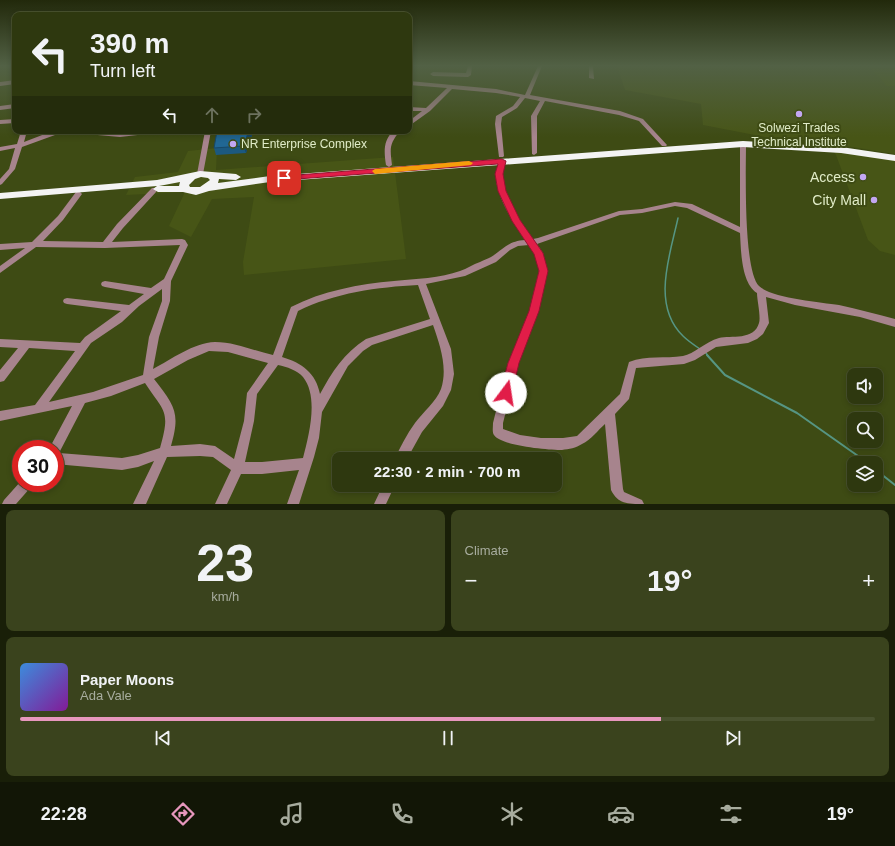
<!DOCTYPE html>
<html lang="en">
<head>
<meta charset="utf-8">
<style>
  body { margin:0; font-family:Arial,sans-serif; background:#3a431d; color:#f1f3f6; height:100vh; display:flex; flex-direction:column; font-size:15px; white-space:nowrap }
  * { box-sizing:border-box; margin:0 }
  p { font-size:13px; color:#a7ac9e }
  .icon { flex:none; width:22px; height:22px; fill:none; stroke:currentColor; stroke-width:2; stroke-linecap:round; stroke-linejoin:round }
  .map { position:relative; height:504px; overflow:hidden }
  .panel { display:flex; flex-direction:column; gap:6px; padding:6px; background:#191f08; flex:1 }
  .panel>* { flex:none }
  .top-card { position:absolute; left:12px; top:12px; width:400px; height:122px; border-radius:8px; box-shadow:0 2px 6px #0003,0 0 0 1px #49522f; background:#2e380f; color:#f1f3f6; overflow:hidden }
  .buttons { position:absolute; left:847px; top:368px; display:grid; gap:8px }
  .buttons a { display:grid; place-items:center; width:36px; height:36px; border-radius:8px; background:#2e380f; box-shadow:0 2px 6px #0003,0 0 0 1px #49522f; font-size:20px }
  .speed { position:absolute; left:12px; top:440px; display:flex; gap:8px; font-size:20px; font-weight:700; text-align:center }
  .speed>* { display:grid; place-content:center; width:52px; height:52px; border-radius:50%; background:#2e380f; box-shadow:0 2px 6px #0003,0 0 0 1px #49522f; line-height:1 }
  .speed .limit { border:6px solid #d22; background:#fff; color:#111 }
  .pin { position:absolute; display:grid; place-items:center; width:34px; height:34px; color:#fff; margin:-17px; border-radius:8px; box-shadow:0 2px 6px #0006 }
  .me { position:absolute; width:44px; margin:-22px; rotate:14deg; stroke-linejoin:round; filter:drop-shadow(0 0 3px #0008) }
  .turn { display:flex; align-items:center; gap:14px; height:84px; padding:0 12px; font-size:18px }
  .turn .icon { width:52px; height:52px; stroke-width:2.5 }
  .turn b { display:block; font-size:28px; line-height:34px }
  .lanes { display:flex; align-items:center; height:38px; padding:0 12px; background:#0003; justify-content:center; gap:20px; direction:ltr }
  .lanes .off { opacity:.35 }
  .big { font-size:30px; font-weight:600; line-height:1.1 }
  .panel .tile { flex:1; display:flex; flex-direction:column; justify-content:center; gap:6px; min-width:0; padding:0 14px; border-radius:8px; background:#3a431d }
  .panel .dial { align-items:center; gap:0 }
  .dial b { font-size:52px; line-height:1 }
  .song { display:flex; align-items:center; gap:12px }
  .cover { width:48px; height:48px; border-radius:6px; background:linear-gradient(135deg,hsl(210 70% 55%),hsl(290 70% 35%)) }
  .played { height:4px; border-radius:2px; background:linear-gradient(90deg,#e797bd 75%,#49522f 75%) }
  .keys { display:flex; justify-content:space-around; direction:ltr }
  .heat { display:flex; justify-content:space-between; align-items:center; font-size:22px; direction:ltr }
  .panel .tiles { flex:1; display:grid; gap:6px; grid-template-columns:1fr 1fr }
  .tile:last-child { grid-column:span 2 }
  .trip { position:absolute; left:332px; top:452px; width:230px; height:40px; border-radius:8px; background:#2e380f; box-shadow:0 2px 6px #0003,0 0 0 1px #49522f; font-weight:600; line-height:40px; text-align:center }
  .menu { display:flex; height:64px; justify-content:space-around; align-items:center; background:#121606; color:#a7ac9e }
  .menu .icon { width:28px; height:28px }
  .menu .current { color:#e797bd }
  .menu b { font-size:18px; color:#f1f3f6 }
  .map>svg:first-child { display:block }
</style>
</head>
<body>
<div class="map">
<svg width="895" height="504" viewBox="0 0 895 504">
  <rect width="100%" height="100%" fill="#3e4b14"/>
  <path fill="#475516" d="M0 66H15V80L0 82Z
    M617 66H895V154L815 141 765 137 703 125 701 104 625 90Z
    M217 148 216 170 393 157 406 259 244 275 243 262 254 197 212 199 191 237 169 226 185 192 126 195 135 177 178 172 188 151Z
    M832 149 895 159V255L880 251 868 240 836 155Z"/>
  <path fill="#4b5b10" d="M868 66H895V86H887Z"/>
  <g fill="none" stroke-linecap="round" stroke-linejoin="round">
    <path stroke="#569583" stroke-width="1.5" d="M678 218C670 255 651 305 683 336 688 341 694 345 700 349
      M706 353 708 356"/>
    <path stroke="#569583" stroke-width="2" d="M707 355 725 375 797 413 868 463
      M876 470 895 485"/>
    <path fill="#a7848d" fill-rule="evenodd" d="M468 66H472L471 75 468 77 433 76 430 74 433 72 466 73Z
      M538 66H542L530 95 620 111 643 119 667 145 666 146H662L639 121 619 115 545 101 537 116V153L534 155 532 154 531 116 540 101 525 98 517 108 502 117 501 124 504 156 503 157H499L495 124 496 116 513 106 520 97 496 93 452 89 430 111 409 126V121L422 111H409V107L426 108 447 88 409 85V81L496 89 525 95Z
      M589 66H593L594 79 589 78Z
      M15 80V84L0 86V82Z
      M15 104V108L0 110V106Z
      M15 119V123L0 124V120Z
      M21 131H27L24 142 50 132 66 131 22 147 15 169 2 184 0 185V179L9 169 15 148 0 151V147L17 144Z
      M72 131H95L120 133 139 131H158L155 133 120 137 75 133Z
      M205 131H211L203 174 200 176 197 174Z
      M393 131H400C389 144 390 149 392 165L389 167 386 165C384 152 383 141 393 131Z
      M743 142 746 144C746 169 743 270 759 286 771 298 820 302 839 305 858 309 876 314 895 319V327L860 317 795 305 766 297 769 323 763 334 757 339 748 343 716 347 695 360 684 364 636 368 629 399 615 414 623 489 624 492 642 500 644 504C627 504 618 504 611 490L605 424C598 430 591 440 582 444 576 448 569 449 562 450 549 450 501 446 494 435 492 432 493 427 493 423L508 363 530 311 539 271 535 253 529 245 518 246 510 250 496 262 465 276 426 284 451 349 454 374 451 390 443 406 422 432 407 459H395C400 447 407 434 415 423 423 412 436 402 441 389 448 368 440 345 433 325L372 345 363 351 348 366 322 412 319 438 314 457 299 504H287L299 470 262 474H241L227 504H215L231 470 213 457 200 456 167 457 146 504H133L154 461 138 467 122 470 55 464V449H49L72 406 0 421V411L35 405 75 351 29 348 4 381 0 382V370L18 348 0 347V339L80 343 85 337 121 311 67 304 64 303 63 301 64 299 67 298 129 305 144 294 105 287 102 286 101 284 102 282 105 281 151 288 164 279 180 245 105 248 36 247 0 273V266L25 248 0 250V244L32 242 58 216 76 192H80L82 194 63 220 43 241 103 242 117 224 152 188H154L157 190 156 192 123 228 112 242 182 239 185 240 188 245 171 281 170 301 159 337 153 369C172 359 193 343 215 342 235 342 254 351 273 355L291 307C322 291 359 284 394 281 415 279 441 278 460 271 467 269 473 264 480 262 483 260 488 259 491 257 504 249 508 241 525 240 514 224 494 193 496 173 496 169 499 165 500 161L503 159 506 161C505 165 503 169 502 173 501 193 521 223 533 239L538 238 619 211 642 209 675 202 692 204 740 227V144ZM675 206 687 208 740 233C741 250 741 283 757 293 757 300 761 317 759 323 754 341 731 335 719 338 705 342 694 354 683 356 665 359 647 355 629 362L620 394 577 436 563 438H541L520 435 503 429V423L518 363 538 311 547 271 543 253 537 244 620 215 642 213ZM418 285 430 319 366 339C344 353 332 372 320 394 316 373 302 363 282 357L298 311C334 293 378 287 418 285ZM162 289V301L149 337 143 375 93 392 49 402 91 343 122 322 139 306ZM209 351 228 352 268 363 247 393 244 421 234 459 215 446 200 444 171 446C181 412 174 405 154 379L188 360ZM278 365C287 367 297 370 303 377 319 397 309 435 303 458L262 462H245L254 421 257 394ZM145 383C164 412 171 410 160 448L138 455 122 458 59 453 85 403 111 396Z
      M21 481V483H33L31 487 16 504H2L4 500Z
      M383 485H395L386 504H374Z"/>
    <path fill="#f3f3f3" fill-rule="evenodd" d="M743 141 841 147 895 155V161L841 153 743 147 270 182 209 191 196 195 183 192H158L153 189 157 186 0 199V193L157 180 200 171 236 174 241 177 236 180 219 179 218 183 270 176ZM201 177 208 178 210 180 200 187H190L189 185 195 179ZM180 182 179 186H159Z"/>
  </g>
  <path fill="#1c597f" d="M253 132 246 153 216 155 214 148Z"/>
  <path fill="#174868" d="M249 131H253V132L246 153 243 146Z"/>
  <path fill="#216794" stroke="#174868" d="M217 131H249L243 146 214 148Z"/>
  <linearGradient id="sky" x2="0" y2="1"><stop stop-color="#22290b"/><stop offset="0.48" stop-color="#526145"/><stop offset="1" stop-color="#526145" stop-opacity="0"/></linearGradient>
  <rect width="895" height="137" fill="url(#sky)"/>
  <path fill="#e11d48" stroke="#92132f" d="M502 159 506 161 503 174 506 191 520 220 543 253 548 271 539 311 519 363 512 393 510 397 506 398 502 397 500 393 508 363 529 311 539 271 534 254 512 221 498 191 495 174 498 164 284 180 280 178 284 176Z"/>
  <path fill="#f59e0b" d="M469 161 473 163 471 165 375 174 372 171 375 169Z"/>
  <g fill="#c3a7f2" stroke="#3e4b14" stroke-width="1.5">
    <circle cx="799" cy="114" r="4"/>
    <circle cx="233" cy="144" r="4"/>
    <circle cx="863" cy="177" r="4"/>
    <circle cx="874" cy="200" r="4"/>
  </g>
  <g text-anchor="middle" stroke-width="4" stroke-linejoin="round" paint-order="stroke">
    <g font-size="12" fill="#e1ecc8" stroke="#3e4b14">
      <text x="799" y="132">Solwezi Trades<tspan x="799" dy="14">Technical Institute</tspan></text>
      <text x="241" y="148" text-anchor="start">NR Enterprise Complex</text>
    </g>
    <g font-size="14" fill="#e1ecc8" stroke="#3e4b14" text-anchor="end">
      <text x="855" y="182">Access</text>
      <text x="866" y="205">City Mall</text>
    </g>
  </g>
</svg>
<div class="buttons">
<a><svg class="icon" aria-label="sound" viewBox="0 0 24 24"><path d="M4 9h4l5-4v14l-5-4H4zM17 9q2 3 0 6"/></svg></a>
<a><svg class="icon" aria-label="search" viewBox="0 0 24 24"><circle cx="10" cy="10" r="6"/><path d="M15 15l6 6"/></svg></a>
<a><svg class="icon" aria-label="layers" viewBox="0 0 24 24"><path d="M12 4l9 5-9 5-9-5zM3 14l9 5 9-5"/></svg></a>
</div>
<div class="speed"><div class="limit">30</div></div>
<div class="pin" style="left:284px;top:178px;background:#d93025"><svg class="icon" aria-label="arrive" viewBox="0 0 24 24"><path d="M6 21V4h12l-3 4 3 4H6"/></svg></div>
<svg class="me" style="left:506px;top:393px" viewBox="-20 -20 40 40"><circle r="19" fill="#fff"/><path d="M0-13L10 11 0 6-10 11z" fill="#e11d48"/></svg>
<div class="trip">22:30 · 2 min · 700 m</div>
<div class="top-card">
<div class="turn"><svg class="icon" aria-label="left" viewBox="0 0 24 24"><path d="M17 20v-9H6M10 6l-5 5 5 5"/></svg><div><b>390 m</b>Turn left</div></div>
<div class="lanes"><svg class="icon" aria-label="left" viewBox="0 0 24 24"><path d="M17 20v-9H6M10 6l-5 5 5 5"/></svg><svg class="icon off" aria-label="ahead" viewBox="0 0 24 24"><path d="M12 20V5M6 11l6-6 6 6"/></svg><svg class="icon off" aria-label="right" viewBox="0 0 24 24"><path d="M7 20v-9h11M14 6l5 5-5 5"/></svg></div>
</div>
</div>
<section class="panel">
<div class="tiles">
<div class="tile dial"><b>23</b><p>km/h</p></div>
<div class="tile"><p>Climate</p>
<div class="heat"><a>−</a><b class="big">19°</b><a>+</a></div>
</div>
<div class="tile">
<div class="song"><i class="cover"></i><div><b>Paper Moons</b><p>Ada Vale</p></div></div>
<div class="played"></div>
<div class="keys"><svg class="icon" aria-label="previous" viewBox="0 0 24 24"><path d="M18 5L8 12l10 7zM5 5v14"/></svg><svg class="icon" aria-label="pause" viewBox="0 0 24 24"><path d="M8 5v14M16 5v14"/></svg><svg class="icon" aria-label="next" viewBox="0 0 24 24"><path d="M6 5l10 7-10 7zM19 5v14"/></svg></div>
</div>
</div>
</section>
<nav class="menu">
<b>22:28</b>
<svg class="icon current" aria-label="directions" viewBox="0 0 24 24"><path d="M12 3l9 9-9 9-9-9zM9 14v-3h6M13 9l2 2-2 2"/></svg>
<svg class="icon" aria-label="music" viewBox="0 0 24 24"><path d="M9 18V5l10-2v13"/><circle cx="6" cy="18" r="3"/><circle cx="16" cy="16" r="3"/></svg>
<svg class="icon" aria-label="phone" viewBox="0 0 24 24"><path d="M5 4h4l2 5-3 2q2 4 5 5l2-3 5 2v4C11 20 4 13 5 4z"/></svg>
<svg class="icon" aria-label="climate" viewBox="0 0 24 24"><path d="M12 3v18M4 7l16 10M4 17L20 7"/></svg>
<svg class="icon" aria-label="car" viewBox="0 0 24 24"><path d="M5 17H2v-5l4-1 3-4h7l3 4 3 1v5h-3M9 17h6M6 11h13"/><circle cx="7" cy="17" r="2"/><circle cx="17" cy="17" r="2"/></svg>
<svg class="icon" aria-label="filters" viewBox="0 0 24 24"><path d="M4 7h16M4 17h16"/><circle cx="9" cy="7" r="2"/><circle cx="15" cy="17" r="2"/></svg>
<b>19°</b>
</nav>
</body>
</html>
